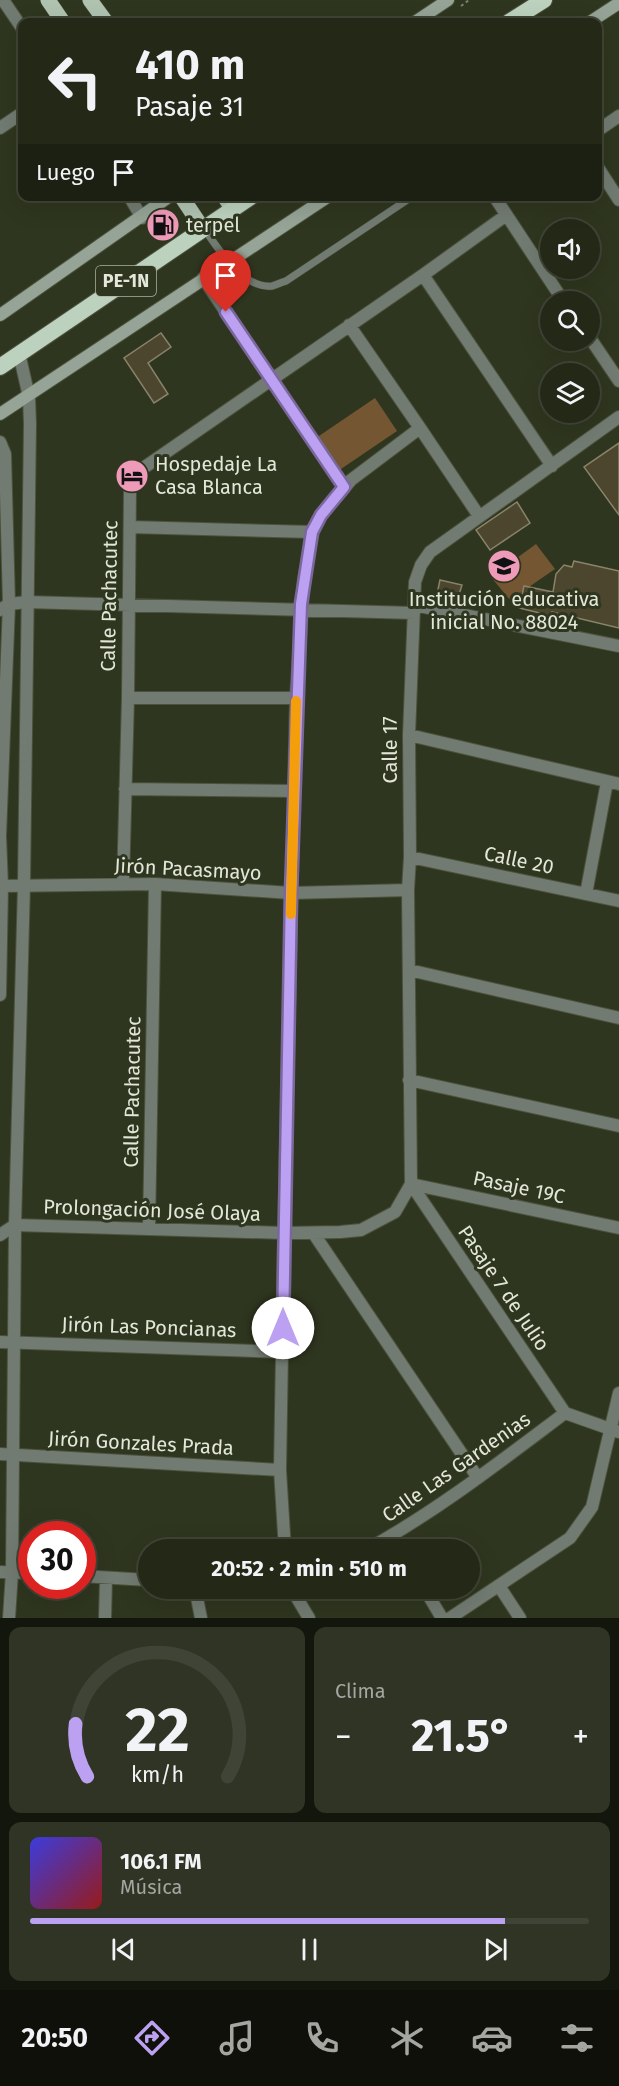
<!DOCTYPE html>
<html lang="es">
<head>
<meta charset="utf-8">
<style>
  body { margin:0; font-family:"Fira Sans",sans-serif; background:#2f3424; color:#f1f3f6; height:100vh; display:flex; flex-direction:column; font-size:22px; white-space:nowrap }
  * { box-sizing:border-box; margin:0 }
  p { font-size:20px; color:#a3a6a1 }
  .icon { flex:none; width:33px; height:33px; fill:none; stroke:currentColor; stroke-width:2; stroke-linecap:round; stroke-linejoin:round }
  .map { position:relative; height:1618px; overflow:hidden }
  .details { display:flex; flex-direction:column; gap:9px; padding:9px; background:#13160d; flex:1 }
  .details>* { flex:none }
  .banner { position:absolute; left:18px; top:18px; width:584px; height:183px; border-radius:12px; box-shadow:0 6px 24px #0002,0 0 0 2px #404436; background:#232817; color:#f1f3f6; overflow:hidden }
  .tools { position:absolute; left:540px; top:219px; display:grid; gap:12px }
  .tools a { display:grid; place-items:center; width:60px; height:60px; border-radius:50%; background:#232817; box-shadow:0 6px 24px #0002,0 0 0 2px #404436; font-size:30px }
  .speed { position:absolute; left:18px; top:1521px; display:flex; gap:12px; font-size:30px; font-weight:700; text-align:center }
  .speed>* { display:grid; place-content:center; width:78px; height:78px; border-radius:50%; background:#232817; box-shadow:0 6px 24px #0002,0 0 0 2px #404436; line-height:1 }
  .speed .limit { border:9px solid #d22; background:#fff; color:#111 }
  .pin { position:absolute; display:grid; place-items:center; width:51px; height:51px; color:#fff; margin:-62px -26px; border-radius:50% 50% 50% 0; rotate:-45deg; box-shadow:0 0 6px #0007 }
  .pin .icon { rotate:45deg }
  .me { position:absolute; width:66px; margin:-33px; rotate:0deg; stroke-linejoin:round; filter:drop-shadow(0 0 4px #0008) }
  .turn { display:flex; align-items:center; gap:21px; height:126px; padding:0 18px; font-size:27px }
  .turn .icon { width:78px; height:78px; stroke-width:2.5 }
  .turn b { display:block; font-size:42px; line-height:51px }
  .then { display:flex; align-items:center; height:57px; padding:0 18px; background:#0003; gap:12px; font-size:22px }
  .big { font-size:45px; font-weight:700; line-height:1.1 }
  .details .card { flex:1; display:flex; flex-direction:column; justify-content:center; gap:9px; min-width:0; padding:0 21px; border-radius:12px; background:#2f3424 }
  .details .dial { align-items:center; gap:0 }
  .dial svg { height:156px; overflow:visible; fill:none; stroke:#404436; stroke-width:7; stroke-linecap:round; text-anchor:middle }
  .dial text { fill:#f1f3f6; stroke:none }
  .song { display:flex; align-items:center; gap:18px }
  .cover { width:72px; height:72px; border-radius:9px; background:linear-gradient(135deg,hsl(240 70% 55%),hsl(0 70% 35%)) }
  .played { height:6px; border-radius:3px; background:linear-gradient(90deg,#bca0f2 85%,#404436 85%) }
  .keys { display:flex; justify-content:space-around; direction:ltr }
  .heat { display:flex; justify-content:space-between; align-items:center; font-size:33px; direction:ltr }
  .details .tiles { flex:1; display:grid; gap:9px; grid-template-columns:1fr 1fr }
  .card:last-child { grid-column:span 2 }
  .trip { position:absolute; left:138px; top:1539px; width:342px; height:60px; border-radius:30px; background:#232817; box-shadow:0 6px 24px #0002,0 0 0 2px #404436; font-weight:700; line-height:60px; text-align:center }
  .tabs { display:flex; height:96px; justify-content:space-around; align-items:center; background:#0e1009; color:#a3a6a1 }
  .tabs .icon { width:42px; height:42px }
  .tabs .active { color:#bca0f2 }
  .tabs b { font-size:27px; color:#f1f3f6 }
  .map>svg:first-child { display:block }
</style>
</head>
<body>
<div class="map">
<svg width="619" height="1618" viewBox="0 0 619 1618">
  <rect width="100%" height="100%" fill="#2f361f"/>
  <path fill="#745732" d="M375 398 397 431 338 471 316 438Z
    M536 544 555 569 510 600 491 577Z"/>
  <path fill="#4b462d" stroke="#898369" stroke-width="1.5" d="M161 333 171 347 148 363 168 394 154 403 124 358Z
    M619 443V515L584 467Z
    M517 502 530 523 490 550 476 530Z
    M574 561 619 571V628L552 612V616L519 608 524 586 553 592 556 574 564 565 572 567Z
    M440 580 462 585 458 598 437 594Z"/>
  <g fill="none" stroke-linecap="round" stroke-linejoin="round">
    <defs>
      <path id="service" d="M205 230C219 250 243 289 272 286 276 285 282 282 286 281L413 196"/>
      <path id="minor" d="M3 0 22 28
        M0 128 22 113
        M597 131 619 116
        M597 166 619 200
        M129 196 142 218
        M494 196 564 302
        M423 275 552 466
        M203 278 344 487
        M349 325 420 428 479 516
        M590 338 619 381
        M130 527 313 532
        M414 605 619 646
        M0 610 9 604 27 602 414 613
        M128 698H296
        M409 735 619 784
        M125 789 294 791
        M410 857 619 901
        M123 884 128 698 130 488 132 480 139 471 423 275 505 216
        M2 886 155 884 291 893 408 890
        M586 894 607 782
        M409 970 619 1018
        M409 1080 619 1126
        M411 1184 408 890 410 857 409 735 415 582 421 565 430 552 619 417
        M411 1184 565 1413
        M411 1184 619 1228
        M149 1229 155 884
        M314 1234 478 1478
        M0 1235 15 1225 284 1233 340 1232 361 1230 395 1212 411 1184
        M0 1342 283 1352
        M565 1413 619 1432
        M0 1454 280 1470
        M391 1536 400 1550
        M285 1550 280 1470 284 1233 296 698 304 578 313 532 321 515 351 480 420 428
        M366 1550C437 1511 501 1461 565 1413
        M0 1572 32 1573
        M82 1576 148 1580
        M499 1586 520 1618
        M195 1588 201 1618
        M291 1588 309 1618
        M424 1588 442 1618
        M105 1618 106 1578
        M450 1618 570 1538 592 1507 619 1393"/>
      <path id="tertiary" d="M0 442 5 454 9 604 0 836 2 886 0 995
        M9 1618 12 1572 15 1225 24 884 30 424 29 397 19 353"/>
      <path id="secondary" d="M415 22 448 0
        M590 22 619 3
        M0 315 170 196
        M0 414 329 196"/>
      <path id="primary" d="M48 0 63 22
        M90 0 106 22
        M181 196 203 229
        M224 196 233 210"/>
      <path id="trunk" d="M509 22 544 0
        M0 367 252 196"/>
    </defs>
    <use href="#service" stroke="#4c523d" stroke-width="8"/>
    <use href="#minor" stroke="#4c523d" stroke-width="14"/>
    <use href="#tertiary" stroke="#4c523d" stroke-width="14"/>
    <use href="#secondary" stroke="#4c523d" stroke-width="14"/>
    <use href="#primary" stroke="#4c523d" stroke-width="16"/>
    <use href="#trunk" stroke="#4c523d" stroke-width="18"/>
    <path stroke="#7a806d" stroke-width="2" stroke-dasharray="3 3" stroke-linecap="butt" d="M461 6 469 0"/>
    <use href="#service" stroke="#727b72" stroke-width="7"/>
    <use href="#minor" stroke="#727b72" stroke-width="12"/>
    <use href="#tertiary" stroke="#727b72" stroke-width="12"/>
    <use href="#secondary" stroke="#95a496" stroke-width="12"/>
    <use href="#primary" stroke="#b0c3b1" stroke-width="15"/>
    <use href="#trunk" stroke="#bcd2be" stroke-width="16"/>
  </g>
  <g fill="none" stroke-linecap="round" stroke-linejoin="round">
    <defs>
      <path id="route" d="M226 312 344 487 321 515 312 532 301 604 291 893 283 1328"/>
    </defs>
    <use href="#route" stroke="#7a689d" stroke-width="15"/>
    <use href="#route" stroke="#bca0f2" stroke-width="10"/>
    <path stroke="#f59e0b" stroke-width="10" d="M291 914 296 701"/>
  </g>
  <defs>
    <symbol id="fuel-disc" viewBox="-11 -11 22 22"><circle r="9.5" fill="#ef9ab8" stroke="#2f361f"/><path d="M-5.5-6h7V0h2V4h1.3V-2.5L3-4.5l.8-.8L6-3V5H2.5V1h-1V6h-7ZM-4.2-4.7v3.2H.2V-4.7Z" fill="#111"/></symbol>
    <symbol id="hotel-disc" viewBox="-11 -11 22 22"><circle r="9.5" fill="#ef9ab8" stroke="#2f361f"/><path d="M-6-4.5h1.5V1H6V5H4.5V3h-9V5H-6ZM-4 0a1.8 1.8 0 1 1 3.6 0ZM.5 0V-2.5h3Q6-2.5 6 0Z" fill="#111"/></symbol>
    <symbol id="school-disc" viewBox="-11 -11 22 22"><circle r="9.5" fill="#ef9ab8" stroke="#2f361f"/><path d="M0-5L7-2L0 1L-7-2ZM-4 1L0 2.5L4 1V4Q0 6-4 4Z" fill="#111"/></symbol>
  </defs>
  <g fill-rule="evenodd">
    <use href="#fuel-disc" x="144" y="206" width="38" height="38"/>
    <use href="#hotel-disc" x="113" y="457" width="38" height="38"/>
    <use href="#school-disc" x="485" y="547" width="38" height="38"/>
  </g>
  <g text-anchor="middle" stroke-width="6" stroke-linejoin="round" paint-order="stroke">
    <rect fill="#2f361f" stroke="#acb2a1" stroke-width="1.5" x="96" y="266" width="60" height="30" rx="4.5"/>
    <g font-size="18" font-weight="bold" fill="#e2e7d9">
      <text x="126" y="287">PE-1N</text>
    </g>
    <g font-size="20" fill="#e2e7d9" stroke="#2f361f" text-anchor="start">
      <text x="186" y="232">terpel</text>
      <text x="155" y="471">Hospedaje La<tspan x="155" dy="23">Casa Blanca</tspan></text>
      <text x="504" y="606" text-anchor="middle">Institución educativa<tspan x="504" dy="23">inicial No. 88024</tspan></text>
    </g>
    <g font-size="20" fill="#e2e7d9" stroke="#2f361f">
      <text transform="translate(109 596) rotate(-89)" y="7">Calle Pachacutec</text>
      <text transform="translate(390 750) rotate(-90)" y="7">Calle 17</text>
      <text transform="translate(519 860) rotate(12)" y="7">Calle 20</text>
      <text transform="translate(188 869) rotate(3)" y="7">Jirón Pacasmayo</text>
      <text transform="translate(132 1092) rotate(-89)" y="7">Calle Pachacutec</text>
      <text transform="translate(519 1187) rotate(12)" y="7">Pasaje 19C</text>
      <text transform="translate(152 1210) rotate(2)" y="7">Prolongación José Olaya</text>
      <text transform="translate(504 1288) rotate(56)" y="7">Pasaje 7 de Julio</text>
      <text transform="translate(149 1327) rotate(2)" y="7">Jirón Las Poncianas</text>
      <text transform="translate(141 1443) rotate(3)" y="7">Jirón Gonzales Prada</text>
      <text transform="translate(456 1467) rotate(-35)" y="7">Calle Las Gardenias</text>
    </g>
  </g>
</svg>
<div class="tools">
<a><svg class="icon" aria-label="sound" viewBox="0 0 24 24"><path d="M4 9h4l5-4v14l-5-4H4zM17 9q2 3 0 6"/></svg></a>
<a><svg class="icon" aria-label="search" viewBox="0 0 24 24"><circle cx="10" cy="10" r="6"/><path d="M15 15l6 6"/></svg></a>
<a><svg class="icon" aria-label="layers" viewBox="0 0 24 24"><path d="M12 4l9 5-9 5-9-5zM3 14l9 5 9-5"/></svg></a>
</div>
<div class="speed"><div class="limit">30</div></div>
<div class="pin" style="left:226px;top:312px;background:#d93025"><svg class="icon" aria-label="arrive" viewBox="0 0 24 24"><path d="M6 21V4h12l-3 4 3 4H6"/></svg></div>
<svg class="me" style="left:283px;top:1328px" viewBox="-20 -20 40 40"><circle r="19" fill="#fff"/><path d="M0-13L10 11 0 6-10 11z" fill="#bca0f2"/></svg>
<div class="trip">20:52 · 2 min · 510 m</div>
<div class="banner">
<div class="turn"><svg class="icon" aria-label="left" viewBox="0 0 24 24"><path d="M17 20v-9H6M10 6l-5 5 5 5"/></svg><div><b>410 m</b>Pasaje 31</div></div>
<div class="then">Luego<svg class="icon" aria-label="arrive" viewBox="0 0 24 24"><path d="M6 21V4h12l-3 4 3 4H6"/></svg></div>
</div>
</div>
<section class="details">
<div class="tiles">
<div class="card dial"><svg viewBox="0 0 100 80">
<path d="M14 69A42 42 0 1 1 86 69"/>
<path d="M14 69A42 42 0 0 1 8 42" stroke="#bca0f2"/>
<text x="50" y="56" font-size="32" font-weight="700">22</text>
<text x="50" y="72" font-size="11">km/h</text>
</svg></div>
<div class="card"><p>Clima</p>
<div class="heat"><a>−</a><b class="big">21.5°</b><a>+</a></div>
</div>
<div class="card">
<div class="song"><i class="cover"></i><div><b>106.1 FM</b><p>Música</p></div></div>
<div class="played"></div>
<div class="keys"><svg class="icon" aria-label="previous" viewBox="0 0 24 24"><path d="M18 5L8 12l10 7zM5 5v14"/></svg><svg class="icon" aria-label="pause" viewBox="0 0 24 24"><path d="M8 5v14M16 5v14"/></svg><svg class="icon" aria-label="next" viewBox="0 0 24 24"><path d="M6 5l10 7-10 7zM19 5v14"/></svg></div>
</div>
</div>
</section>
<nav class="tabs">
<b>20:50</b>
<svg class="icon active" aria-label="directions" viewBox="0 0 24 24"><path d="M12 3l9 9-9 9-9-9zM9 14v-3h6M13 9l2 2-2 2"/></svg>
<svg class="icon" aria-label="music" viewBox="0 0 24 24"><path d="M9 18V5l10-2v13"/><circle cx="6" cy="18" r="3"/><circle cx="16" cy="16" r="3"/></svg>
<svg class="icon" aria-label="phone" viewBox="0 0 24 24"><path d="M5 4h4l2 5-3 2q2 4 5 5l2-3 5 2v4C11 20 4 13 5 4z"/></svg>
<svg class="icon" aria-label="climate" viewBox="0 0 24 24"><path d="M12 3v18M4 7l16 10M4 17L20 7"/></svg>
<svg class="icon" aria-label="car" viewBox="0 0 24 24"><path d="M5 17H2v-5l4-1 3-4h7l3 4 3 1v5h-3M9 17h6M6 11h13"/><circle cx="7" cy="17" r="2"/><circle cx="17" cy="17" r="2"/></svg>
<svg class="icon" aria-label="filters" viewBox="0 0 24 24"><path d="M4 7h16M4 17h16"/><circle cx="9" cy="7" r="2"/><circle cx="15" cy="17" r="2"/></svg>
</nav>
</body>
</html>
